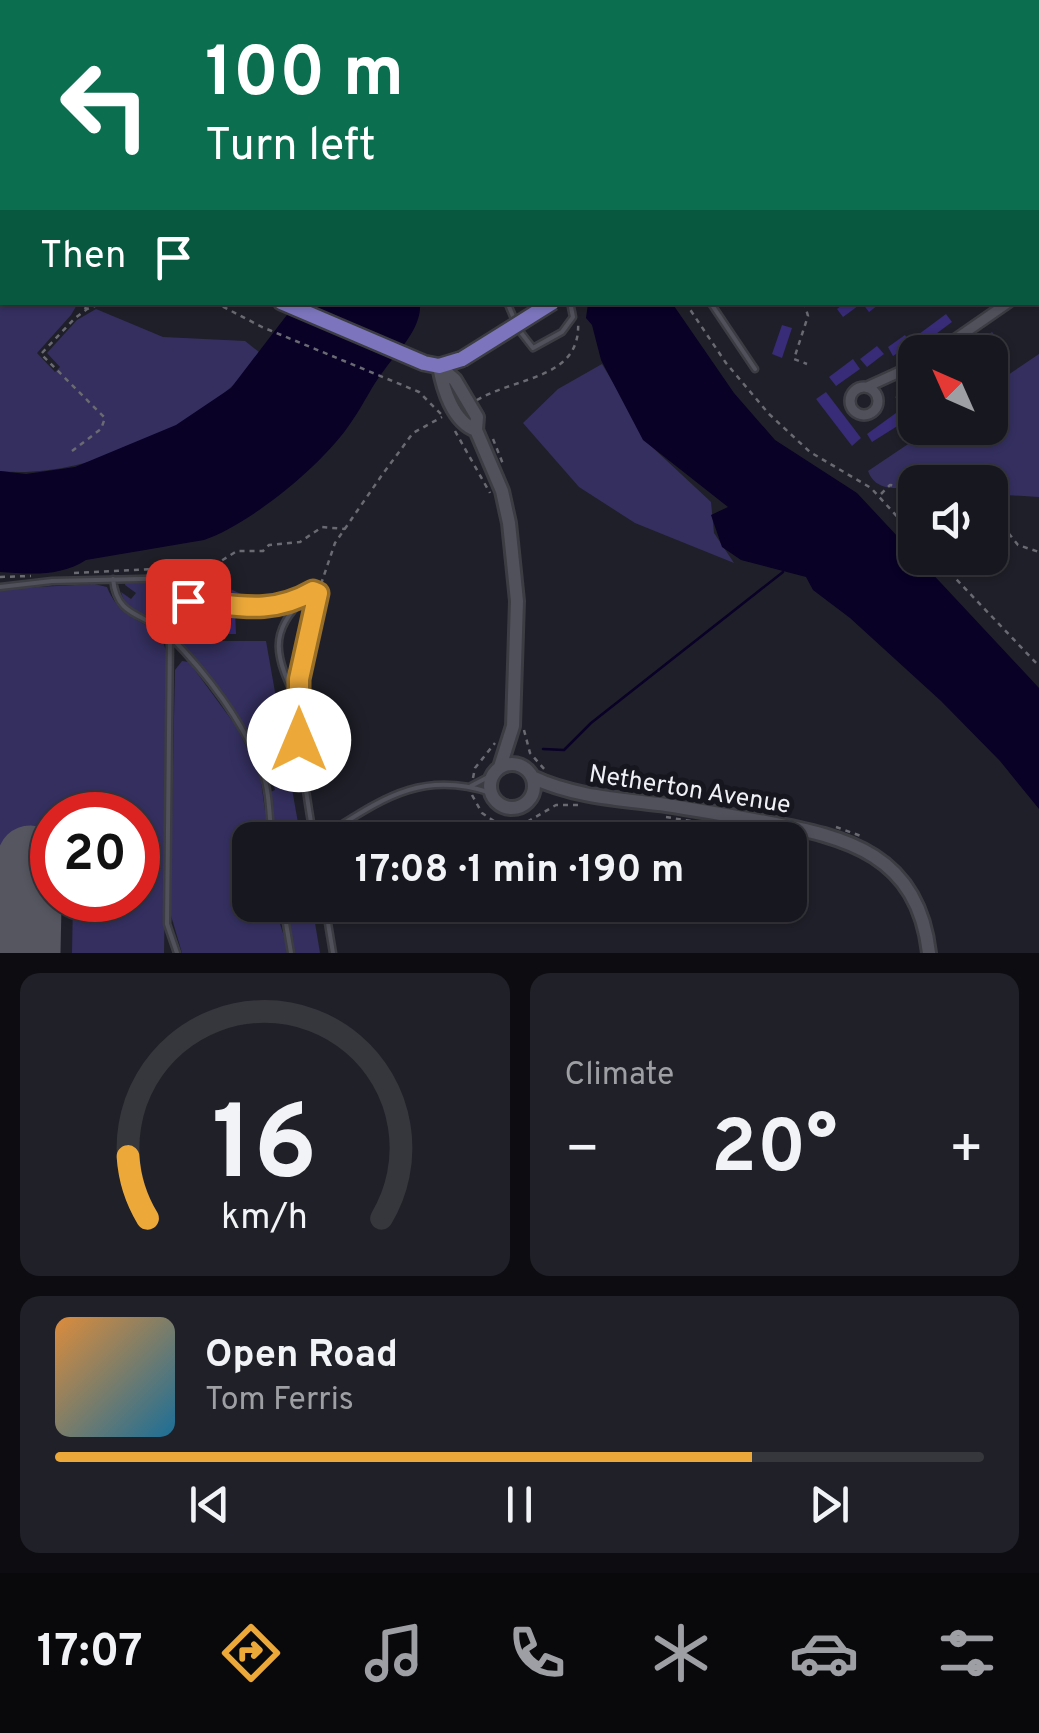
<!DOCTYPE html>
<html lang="en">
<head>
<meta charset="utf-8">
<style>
  body { margin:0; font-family:Overpass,sans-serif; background:#202028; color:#f1f3f6; height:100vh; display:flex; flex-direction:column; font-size:38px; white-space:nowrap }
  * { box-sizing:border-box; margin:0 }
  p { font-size:32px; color:#9e9fa4 }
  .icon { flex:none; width:55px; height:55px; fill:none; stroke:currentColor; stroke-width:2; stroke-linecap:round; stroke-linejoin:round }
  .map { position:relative; height:953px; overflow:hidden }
  .sheet { display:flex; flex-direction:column; gap:20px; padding:20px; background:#0d0d11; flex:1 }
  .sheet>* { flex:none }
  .top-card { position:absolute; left:0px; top:0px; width:1040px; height:305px; box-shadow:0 2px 8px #0004,0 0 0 2px #36363d; background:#0b6e4f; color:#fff; overflow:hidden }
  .needle { width:65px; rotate:315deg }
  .fabs { position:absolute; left:898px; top:335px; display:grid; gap:20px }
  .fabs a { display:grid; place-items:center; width:110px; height:110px; border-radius:20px; background:#17171f; box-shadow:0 2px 8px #0004,0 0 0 2px #36363d; font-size:50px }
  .speed { position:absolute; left:30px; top:792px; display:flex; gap:20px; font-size:50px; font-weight:700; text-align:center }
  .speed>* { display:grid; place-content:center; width:130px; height:130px; border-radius:50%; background:#17171f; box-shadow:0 2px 8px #0004,0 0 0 2px #36363d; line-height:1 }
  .speed .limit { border:15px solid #d22; background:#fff; color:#111 }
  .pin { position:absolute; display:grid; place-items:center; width:85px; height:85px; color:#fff; margin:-42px; border-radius:20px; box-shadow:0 5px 15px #0006 }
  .me { position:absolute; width:110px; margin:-55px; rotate:0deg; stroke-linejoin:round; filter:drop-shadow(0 0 8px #0008) }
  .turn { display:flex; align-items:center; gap:35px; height:210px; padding:0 40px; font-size:45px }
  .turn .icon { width:130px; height:130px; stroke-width:2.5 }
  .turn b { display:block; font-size:70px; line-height:85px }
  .then { display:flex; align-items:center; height:95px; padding:0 40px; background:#0003; gap:20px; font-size:38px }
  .big { font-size:75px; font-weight:700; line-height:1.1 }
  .sheet .widget { flex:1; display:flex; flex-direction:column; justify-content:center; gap:15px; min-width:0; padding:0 35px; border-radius:20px; background:#202028 }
  .sheet .dial { align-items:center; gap:0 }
  .dial svg { height:260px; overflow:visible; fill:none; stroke:#36363d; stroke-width:7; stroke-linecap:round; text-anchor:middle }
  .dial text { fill:#f1f3f6; stroke:none }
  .song { display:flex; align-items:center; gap:30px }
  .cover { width:120px; height:120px; border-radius:15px; background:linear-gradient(135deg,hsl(30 70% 55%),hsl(200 70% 35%)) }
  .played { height:10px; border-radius:5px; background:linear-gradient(90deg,#eca93a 75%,#36363d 75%) }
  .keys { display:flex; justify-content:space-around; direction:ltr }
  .heat { display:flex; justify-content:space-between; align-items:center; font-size:55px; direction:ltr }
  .sheet .tiles { flex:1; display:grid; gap:20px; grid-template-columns:1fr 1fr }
  .widget:last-child { grid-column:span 2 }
  .trip { position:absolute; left:232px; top:822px; width:575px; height:100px; border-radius:20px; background:#17171f; box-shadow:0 2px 8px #0004,0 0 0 2px #36363d; font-weight:700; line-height:100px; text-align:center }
  .tab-bar { display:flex; height:160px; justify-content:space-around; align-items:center; background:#09090c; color:#9e9fa4 }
  .tab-bar .icon { width:70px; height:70px }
  .tab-bar .on { color:#eca93a }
  .tab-bar b { font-size:45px; color:#f1f3f6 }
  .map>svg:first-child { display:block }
</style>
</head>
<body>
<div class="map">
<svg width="1039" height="953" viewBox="0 0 1039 953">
  <rect width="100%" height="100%" fill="#1f1f29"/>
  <path fill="#342f5f" d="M0 173 2 302 78 303 71 315 37 353 55 372 60 367 47 353 77 320 96 309 163 337 245 341 259 352C250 364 241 379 230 388 174 438 75 479 0 471Z
    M1039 354V497L990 494V482H915V489C895 487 876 492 868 471L932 428H990V387Z
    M602 364 651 446 711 502 714 533 734 563 635 523 579 487 523 423 558 389Z
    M126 578 173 583 179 587 181 595 170 615C150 620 126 613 121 592L131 599 136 593 125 585Z
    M218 583 241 594 275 596 265 602 204 599 197 595 208 584Z
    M94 584 107 587C117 613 136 619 159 632L169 658 164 953H72L73 900H138V815H52V848L0 846V589Z
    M193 607 199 614 195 622V640H199L200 631 219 641H266L301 840H274L270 792 275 790 269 766H264L230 706 180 642 178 627 185 613Z
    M182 661 189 662 236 726 260 774 269 840H250V905H278C276 920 286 938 289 953H182L170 912 175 670Z
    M286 905H312L320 953H295Z"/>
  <path fill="#090126" d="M296 303H420C422 328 399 350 385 369 372 385 364 404 352 421 324 464 252 523 204 540L86 560C60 577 30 574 0 572V471L26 474 75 467 176 425 231 388Z
    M588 303H672L734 393 775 440 857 493 1039 688V809L1000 761 941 701 850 618 813 590 806 577 741 560 722 547 711 515 728 507 643 440 601 360 592 325 586 318Z"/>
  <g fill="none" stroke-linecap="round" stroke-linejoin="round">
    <path stroke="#090126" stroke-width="2.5" d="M543 749 564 750 591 723 783 572"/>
    <path stroke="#565660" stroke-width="65" d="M28 953 30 858"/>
  </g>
  <path fill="#382b77" d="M846 302H882L869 312 862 303 843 317 837 309Z
    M946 314 952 322 921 345 915 337Z
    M782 325 792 328 782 358 772 354Z
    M992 332 998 340 981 352H965Z
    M905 335 911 344 893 356 888 347Z
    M877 346 884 354 867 367 860 359Z
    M853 359 860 369 836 386 829 377Z
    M915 383V395L901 405 895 397Z
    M826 392 861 438 852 446 816 399Z
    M896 413 901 420 899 425 872 442 867 434Z
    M225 610 235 611 236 634H217V629H209L208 620H216V614H225Z"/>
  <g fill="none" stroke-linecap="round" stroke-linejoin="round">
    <defs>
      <path id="lane" d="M457 0 458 2
        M742 2V0
        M507 302 515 321
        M710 302 755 369
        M519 330 533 348 562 332 573 317 570 302
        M113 579C117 620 146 612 170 636L167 924 177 953
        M0 587 52 581 185 578 188 601
        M296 700C277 658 266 633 305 598
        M471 786 492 775
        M272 840C269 817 270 792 262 771 244 722 206 673 170 636L176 617 188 601C235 605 270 615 313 591L318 593C290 685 298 747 314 840
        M317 840C376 804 417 768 491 793
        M283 905 291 953
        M325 905 333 953"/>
      <path id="street" d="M775 0 776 2
        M1038 66 1039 68
        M1038 168 1039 167
        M1038 222 1039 224
        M1038 282 1039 281
        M937 352 1009 302
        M869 386 915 365
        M850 401a14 14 0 1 1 28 0a14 14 0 1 1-28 0Z"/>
      <path id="secondary" d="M439 366 455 380 477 417 476 430 502 491 509 523 517 601 513 726 500 767
        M439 366C443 389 453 422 476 430
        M490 786a22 22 0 1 1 44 0a22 22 0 1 1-44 0Z
        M532 777C574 797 620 799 666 805 699 810 732 816 765 822 848 837 918 855 929 953"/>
      <path id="primary" d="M1005 2 1009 0
        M0 166H2
        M281 302 424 363 439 366 462 359"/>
    </defs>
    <use href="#lane" stroke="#3c3c43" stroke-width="9"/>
    <use href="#street" stroke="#3c3c43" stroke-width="14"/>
    <use href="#secondary" stroke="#3c3c43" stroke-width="18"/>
    <use href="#primary" stroke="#3c3c43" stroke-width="19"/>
    <path stroke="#6a6a73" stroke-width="2.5" stroke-dasharray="5 5" stroke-linecap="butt" d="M585 0V2
      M942 2 945 0
      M76 302 87 309 105 302
      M214 302 262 327 419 392 444 417
      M685 302 726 363 769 414 810 452 871 488 915 536
      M804 302 808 316 794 359 807 364
      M477 400C518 376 582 379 578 321
      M455 431 490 493
      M493 439 503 464
      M72 451 101 429 105 418 41 354 75 318 87 309
      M881 494 890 485 915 489
      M990 510 1018 545 1039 552
      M936 558 1039 666
      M74 573 213 566 237 551H263L269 545 300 542 322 527 345 529
      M0 577 31 576
      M321 584 335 543 382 475 413 433 442 417
      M524 730 530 753 545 770
      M473 778 475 768 495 743
      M472 795 482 813 500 825 527 822 556 805H579
      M666 817 727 827
      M836 827 861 836"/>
    <use href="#lane" stroke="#51515c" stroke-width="4"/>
    <use href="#street" stroke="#51515c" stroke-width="9"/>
    <use href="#secondary" stroke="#51515c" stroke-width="12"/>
    <use href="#primary" stroke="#7c75bd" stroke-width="14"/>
    <defs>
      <path id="primary-bridge" d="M462 359 553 302"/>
    </defs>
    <use href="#primary-bridge" stroke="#3c3c43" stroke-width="19" stroke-linecap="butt"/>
    <use href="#primary-bridge" stroke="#7c75bd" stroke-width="14"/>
  </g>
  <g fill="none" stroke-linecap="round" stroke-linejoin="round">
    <defs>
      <path id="route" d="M188 601C236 605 270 616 313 591L318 593 299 679V740"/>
    </defs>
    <use href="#route" stroke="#996e26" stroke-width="25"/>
    <use href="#route" stroke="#eca93a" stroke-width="18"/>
  </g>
  <g text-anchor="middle" stroke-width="10" stroke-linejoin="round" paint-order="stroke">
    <g font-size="25" fill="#efeff6" stroke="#16161f">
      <text transform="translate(690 788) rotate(9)" y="9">Netherton Avenue</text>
    </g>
  </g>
</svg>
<div class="fabs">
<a><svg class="needle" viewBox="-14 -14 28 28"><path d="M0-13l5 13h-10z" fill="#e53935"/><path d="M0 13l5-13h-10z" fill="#9e9fa4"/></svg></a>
<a><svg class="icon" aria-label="sound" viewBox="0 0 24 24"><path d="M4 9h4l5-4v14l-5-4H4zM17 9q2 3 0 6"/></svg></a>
</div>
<div class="speed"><div class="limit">20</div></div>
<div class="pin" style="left:188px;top:601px;background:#d93025"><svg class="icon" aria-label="arrive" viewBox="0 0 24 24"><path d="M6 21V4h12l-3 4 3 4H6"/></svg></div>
<svg class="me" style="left:299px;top:740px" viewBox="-20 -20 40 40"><circle r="19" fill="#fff"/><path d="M0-13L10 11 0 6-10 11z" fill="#eca93a"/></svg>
<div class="trip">17:08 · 1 min · 190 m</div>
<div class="top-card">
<div class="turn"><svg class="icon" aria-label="left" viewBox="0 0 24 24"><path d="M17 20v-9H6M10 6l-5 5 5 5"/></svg><div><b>100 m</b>Turn left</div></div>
<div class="then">Then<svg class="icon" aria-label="arrive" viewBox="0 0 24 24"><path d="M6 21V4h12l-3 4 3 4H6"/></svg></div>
</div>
</div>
<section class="sheet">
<div class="tiles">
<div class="widget dial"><svg viewBox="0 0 100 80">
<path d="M14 69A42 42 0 1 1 86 69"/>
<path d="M14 69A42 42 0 0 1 8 50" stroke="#eca93a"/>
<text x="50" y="56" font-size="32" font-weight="700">16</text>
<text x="50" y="72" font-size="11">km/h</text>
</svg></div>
<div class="widget"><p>Climate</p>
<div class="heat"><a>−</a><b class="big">20°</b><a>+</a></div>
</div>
<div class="widget">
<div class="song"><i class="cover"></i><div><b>Open Road</b><p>Tom Ferris</p></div></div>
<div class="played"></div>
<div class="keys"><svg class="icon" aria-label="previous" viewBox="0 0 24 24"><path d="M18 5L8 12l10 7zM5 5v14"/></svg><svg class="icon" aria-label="pause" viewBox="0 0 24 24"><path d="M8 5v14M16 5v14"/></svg><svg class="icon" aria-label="next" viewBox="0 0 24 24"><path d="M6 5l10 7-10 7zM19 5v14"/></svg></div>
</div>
</div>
</section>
<nav class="tab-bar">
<b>17:07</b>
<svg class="icon on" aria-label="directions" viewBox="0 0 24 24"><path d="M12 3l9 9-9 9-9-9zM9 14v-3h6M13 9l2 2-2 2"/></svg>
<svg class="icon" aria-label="music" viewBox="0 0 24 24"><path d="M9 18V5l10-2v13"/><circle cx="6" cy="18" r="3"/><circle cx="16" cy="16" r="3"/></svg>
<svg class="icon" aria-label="phone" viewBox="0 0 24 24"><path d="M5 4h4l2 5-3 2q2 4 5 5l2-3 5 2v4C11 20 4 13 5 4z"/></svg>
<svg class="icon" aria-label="climate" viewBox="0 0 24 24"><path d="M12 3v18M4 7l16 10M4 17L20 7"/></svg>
<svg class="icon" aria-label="car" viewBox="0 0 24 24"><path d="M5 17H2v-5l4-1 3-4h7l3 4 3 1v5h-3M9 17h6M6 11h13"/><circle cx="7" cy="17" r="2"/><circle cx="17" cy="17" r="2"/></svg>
<svg class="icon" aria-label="filters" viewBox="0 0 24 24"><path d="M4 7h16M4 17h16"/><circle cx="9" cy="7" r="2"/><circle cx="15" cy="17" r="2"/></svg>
</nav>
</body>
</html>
